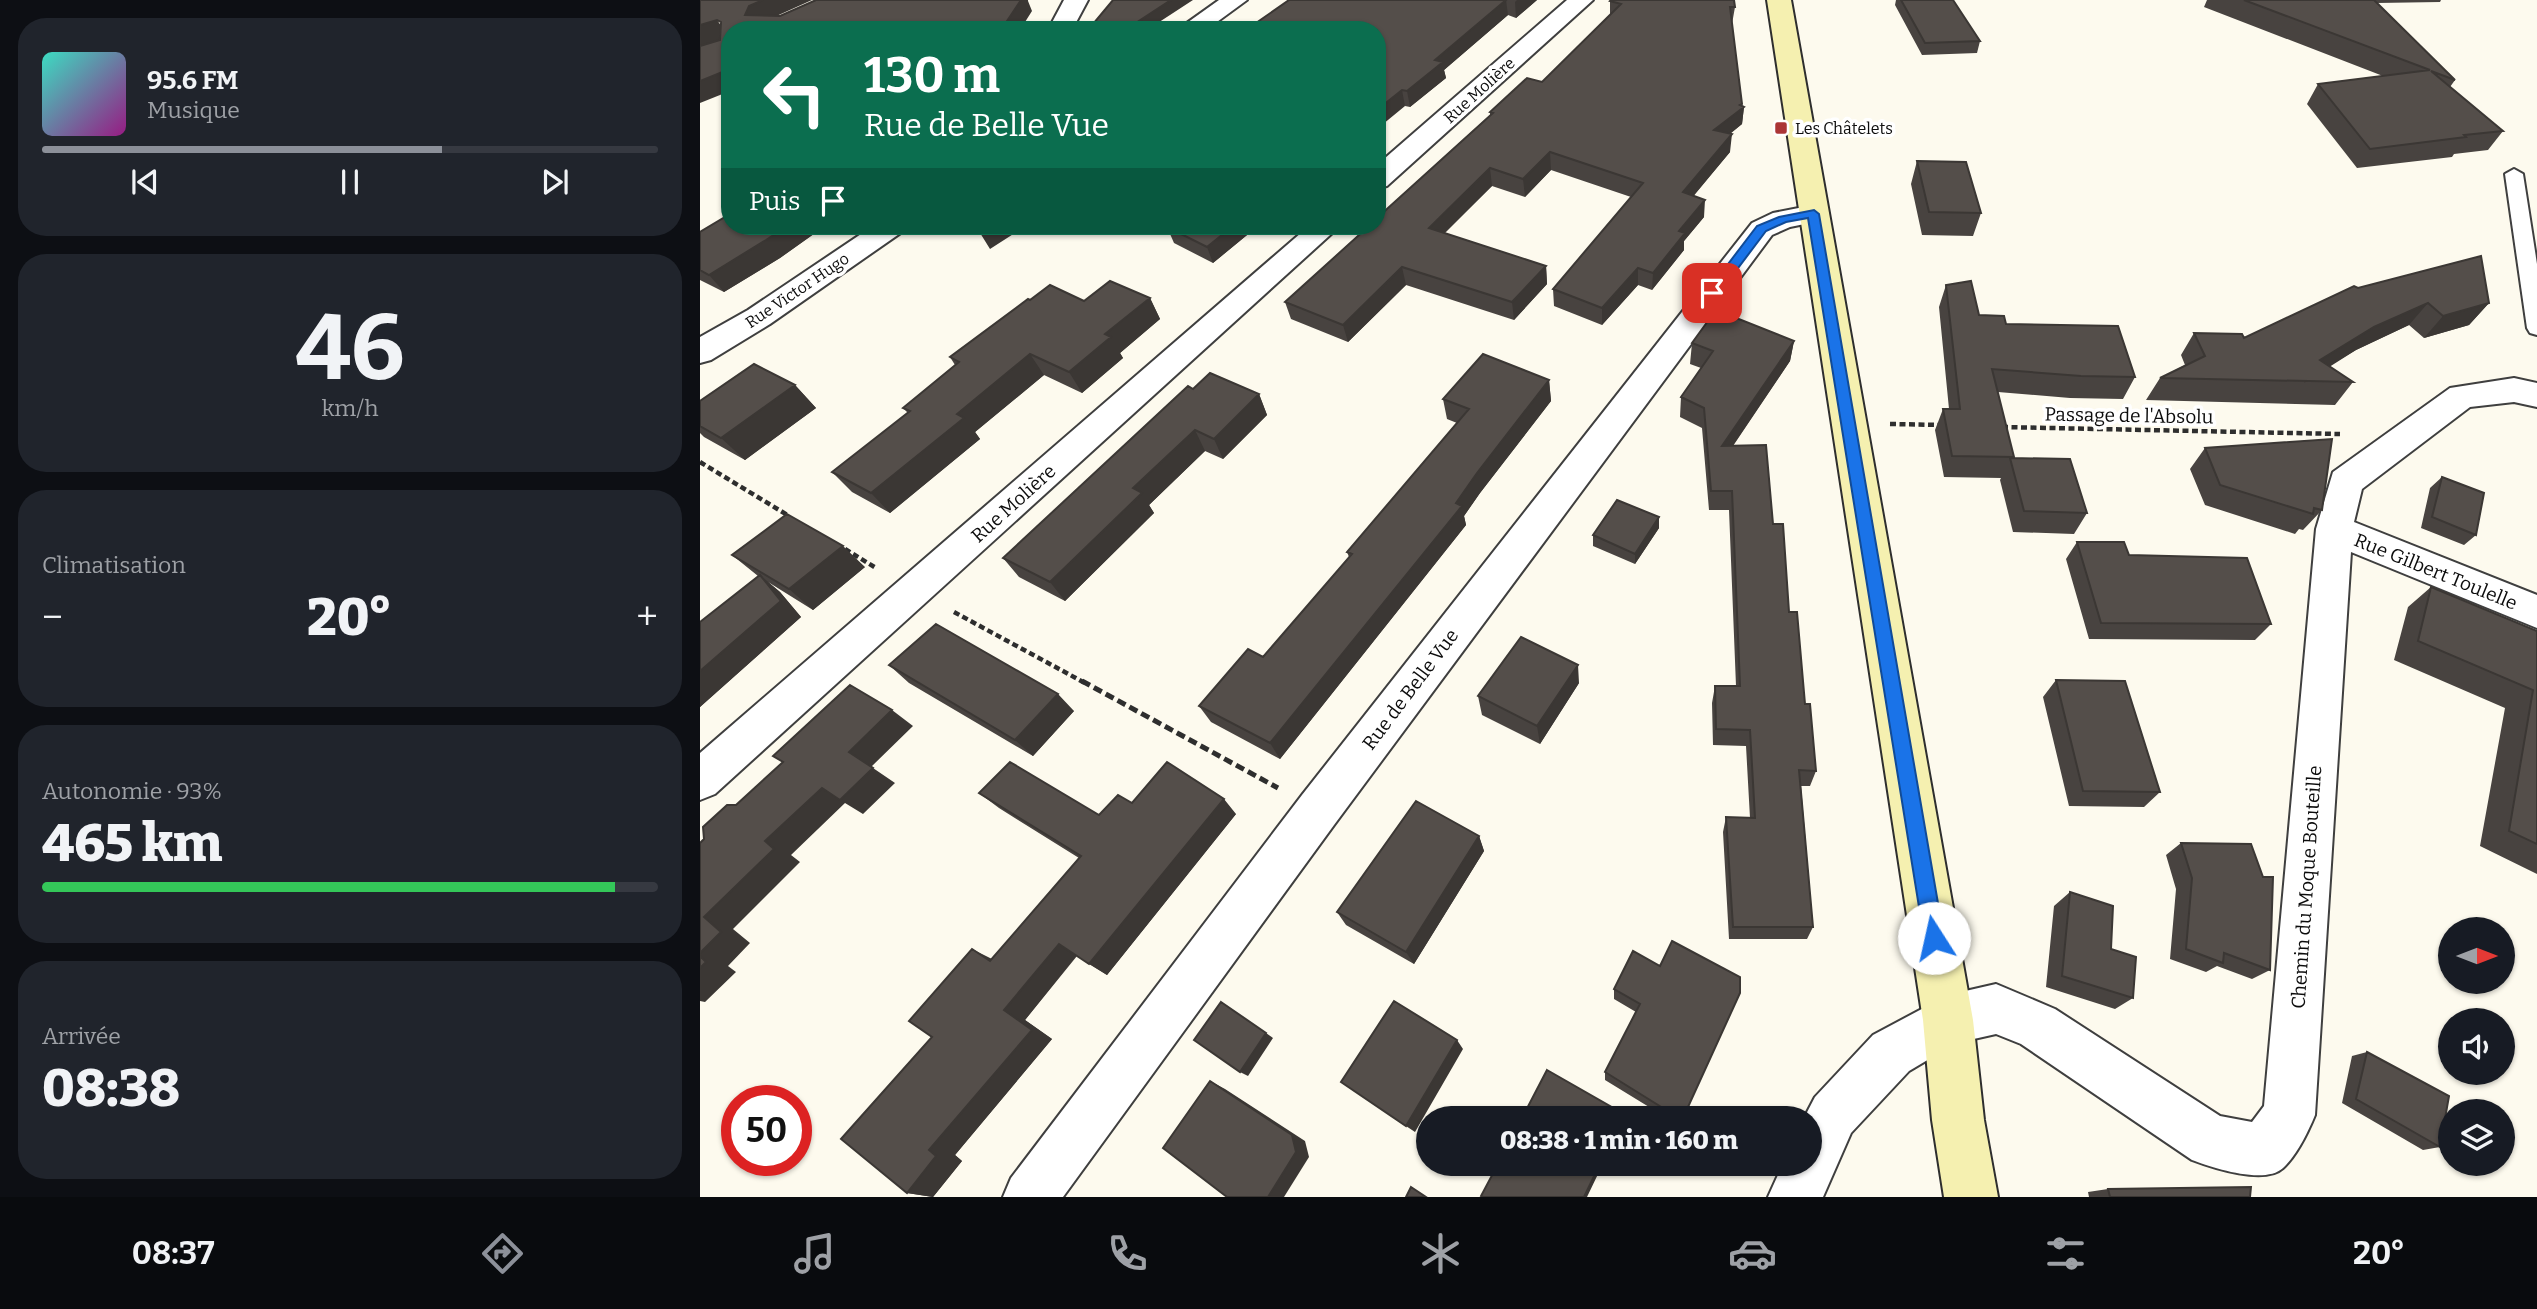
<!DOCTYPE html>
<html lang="fr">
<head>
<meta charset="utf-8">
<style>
  body { margin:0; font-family:Bitter,serif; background:#20242c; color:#f1f3f6; height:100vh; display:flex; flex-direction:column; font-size:26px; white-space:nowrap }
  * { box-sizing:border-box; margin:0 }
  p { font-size:23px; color:#9ea1a6 }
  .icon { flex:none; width:38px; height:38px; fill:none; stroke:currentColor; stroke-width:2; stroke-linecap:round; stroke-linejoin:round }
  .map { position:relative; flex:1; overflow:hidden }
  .drawer { display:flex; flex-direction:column; gap:18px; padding:18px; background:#0d0f14; width:700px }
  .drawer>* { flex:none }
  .top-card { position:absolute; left:21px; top:21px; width:665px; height:214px; border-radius:28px; box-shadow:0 2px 5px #0004; background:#0b6e4f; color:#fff; overflow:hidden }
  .needle { width:46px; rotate:90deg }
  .buttons { position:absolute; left:1738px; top:917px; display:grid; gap:14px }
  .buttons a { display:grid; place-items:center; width:77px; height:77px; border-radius:50%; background:#171b24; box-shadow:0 2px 5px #0004; font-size:35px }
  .speed { position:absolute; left:21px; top:1085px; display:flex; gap:14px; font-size:35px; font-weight:700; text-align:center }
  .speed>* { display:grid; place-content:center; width:91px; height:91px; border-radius:50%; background:#171b24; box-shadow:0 2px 5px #0004; line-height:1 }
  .speed .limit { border:10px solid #d22; background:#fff; color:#111 }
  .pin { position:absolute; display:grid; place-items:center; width:60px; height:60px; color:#fff; margin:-30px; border-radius:14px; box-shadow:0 4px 10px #0006 }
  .me { position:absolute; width:77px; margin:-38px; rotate:350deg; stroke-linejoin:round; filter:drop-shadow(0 0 5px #0008) }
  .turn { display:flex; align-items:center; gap:24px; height:147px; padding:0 28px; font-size:32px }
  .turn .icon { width:91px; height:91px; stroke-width:2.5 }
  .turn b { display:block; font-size:49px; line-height:60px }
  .then { display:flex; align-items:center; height:66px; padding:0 28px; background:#0003; gap:14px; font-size:26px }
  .big { font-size:52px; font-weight:800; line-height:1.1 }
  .drawer .tile { flex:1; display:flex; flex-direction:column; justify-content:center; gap:10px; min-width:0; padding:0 24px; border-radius:28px; background:#20242c }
  .drawer .dial { align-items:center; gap:0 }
  .dial b { font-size:91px; line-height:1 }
  .song { display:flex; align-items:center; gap:21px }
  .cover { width:84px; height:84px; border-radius:10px; background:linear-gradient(135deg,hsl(170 70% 55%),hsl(310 70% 35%)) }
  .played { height:7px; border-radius:4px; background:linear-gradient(90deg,#8c9099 65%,#363941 65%) }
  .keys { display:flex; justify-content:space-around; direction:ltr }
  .heat { display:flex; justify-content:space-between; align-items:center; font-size:38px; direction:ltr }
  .charge { height:10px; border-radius:5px; background:linear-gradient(90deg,#34c759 93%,#363941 0) }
  .trip { position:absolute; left:716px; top:1106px; width:406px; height:70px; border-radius:35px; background:#171b24; box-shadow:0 2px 5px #0004; font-weight:800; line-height:70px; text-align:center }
  .tabs { display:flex; height:112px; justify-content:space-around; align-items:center; background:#090b0e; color:#9ea1a6 }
  .tabs .icon { width:49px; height:49px }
  .tabs .active { color:#8c9099 }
  .tabs b { font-size:32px; color:#f1f3f6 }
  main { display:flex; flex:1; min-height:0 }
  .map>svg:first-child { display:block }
</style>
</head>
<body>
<main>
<section class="drawer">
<div class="tile">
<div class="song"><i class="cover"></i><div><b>95.6 FM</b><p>Musique</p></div></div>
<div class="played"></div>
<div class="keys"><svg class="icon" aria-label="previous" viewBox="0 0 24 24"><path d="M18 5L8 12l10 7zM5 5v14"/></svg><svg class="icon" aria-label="pause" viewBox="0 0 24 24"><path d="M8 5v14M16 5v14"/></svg><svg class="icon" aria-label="next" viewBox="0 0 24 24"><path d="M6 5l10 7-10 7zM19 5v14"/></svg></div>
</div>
<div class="tile dial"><b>46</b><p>km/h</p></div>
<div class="tile"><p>Climatisation</p>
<div class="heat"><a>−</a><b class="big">20°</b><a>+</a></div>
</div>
<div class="tile"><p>Autonomie · 93%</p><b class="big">465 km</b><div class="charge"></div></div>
<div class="tile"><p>Arrivée</p><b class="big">08:38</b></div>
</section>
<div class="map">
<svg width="1837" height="1197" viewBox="0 0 1837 1197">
  <rect width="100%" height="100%" fill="#fdfaee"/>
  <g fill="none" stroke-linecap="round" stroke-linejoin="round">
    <defs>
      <path id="service" d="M1814 169 1823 174 1837 264V335L1830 333 1827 328 1805 174Z"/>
      <path id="minor" d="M364 0H388L372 30H348Z
        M519 0H547L506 30H477Z
        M867 0H893L687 186 677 188V165Z
        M1114 205 1124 208 1128 214 1124 220 1090 227 1072 235 634 825 363 1197H303L311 1178 602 795 1052 223 1073 213Z
        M173 226H206L202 232 70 324 11 360 0 363V337L48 310Z
        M609 226H640L15 794 0 800V753Z
        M1814 378 1837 383V407L1814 402 1770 407 1662 489 1654 522 1837 595V628L1651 552 1615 1115C1608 1132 1597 1155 1583 1168 1565 1185 1513 1168 1492 1160L1321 1044 1296 1034 1256 1043 1209 1071 1151 1133 1123 1197H1068L1083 1164H1110V1118H1104L1115 1097 1173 1035 1248 995 1296 984 1355 1009 1520 1116 1552 1122 1564 1106 1616 529 1633 472 1750 388Z"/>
      <path id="secondary" d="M1067 0H1091L1273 1020 1284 1120 1298 1197H1244L1232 1120 1223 1020Z"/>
    </defs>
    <use href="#service" stroke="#3f3f3f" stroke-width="4"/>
    <use href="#minor" stroke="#3f3f3f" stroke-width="4"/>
    <use href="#secondary" stroke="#2e2e2e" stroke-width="4"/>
    <path stroke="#2e2e2e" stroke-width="4.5" stroke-dasharray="6 3.5" stroke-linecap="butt" d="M1190 424 1241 425
      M1302 427 1640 434
      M0 462 89 516
      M145 549 176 568
      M254 612 385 683"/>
    <path stroke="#2e2e2e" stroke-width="5" stroke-dasharray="9 4.5" stroke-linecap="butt" d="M382 681 578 788"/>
    <use href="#service" fill="#fff" fill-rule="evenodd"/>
    <use href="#minor" fill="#fff" fill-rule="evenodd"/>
    <use href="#secondary" fill="#f5f0b0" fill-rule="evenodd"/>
  </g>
  <path fill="#484340" d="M589 0H837L816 18 808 15 744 70 746 78 710 107 705 106Z
    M1196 0H1253L1280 41 1277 53 1222 55 1195 5Z
    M1507 0H1741L1740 2 1677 3 1755 80 1750 87 1803 131 1788 150 1754 154 1752 157 1657 168 1607 104 1618 84 1683 76 1504 7Z
    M910 1 1035 7 1032 24 1042 106 1044 107 1042 124 1030 134V152L993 196 1004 217 984 241V250L952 290 938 285 902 325 854 306 853 289 931 197 851 170 825 197 792 186 745 233 846 266 847 284 814 320 706 285 648 342 591 319 585 302 790 115V112L842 82 910 15Z
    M1217 161 1281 213 1273 236 1222 235 1211 184Z
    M30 226H125L80 258 24 292 0 280V232Z
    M469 226H558L513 263 474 243 467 227Z
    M1246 285 1279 315 1306 324 1435 377 1423 399 1370 398 1298 392 1314 457 1313 458 1387 513 1374 534 1313 532 1300 480 1301 478 1244 477 1235 430 1243 409H1249L1239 307Z
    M1658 288 1789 303 1769 325 1724 338 1709 325 1656 350 1629 366 1653 382 1635 405 1446 400 1460 378 1485 365 1481 355 1494 333 1544 338Z
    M450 298 460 319 420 353 423 358 382 393 344 375 275 432 280 439 190 513 152 492 132 472 208 413 203 408 255 365 250 357 330 300 384 301Z
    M1094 341 1090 361 1033 446 1073 524 1105 704 1116 771 1110 786H1101L1113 927 1107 939H1029L1023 832 1026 817 1050 818 1046 746 1013 745 1012 703 1015 686H1036L1029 510H1009L1002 428 980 417 981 397 1001 368 990 364 992 343Z
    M849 380 851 401 780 493 764 516 766 525 580 759 511 722 499 706 563 657 649 557 647 552 757 423 747 419 743 399Z
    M95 385 116 408 45 460 4 437 0 433V401Z
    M493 389 559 394 567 415 523 459 505 451 449 505 454 513 365 601 319 577 303 558Z
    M1505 448 1622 510 1603 530 1599 529 1595 534 1505 505 1490 469Z
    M1742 477 1776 535 1764 545 1721 528 1730 488Z
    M959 517V528L935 564 893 546V535Z
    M1377 542 1571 624 1555 640 1389 639 1366 559Z
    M32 555 165 567 113 610 68 582 80 592 101 617 0 707V622L58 576Z
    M1731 587 1837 631V874L1780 846 1805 708 1694 660 1708 607Z
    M189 665 374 711 333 756 209 683Z
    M1356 680 1460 792 1444 807 1369 806 1343 697Z
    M879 683 840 744 782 715 778 696Z
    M279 793 399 815 432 803 536 814 407 975 377 956 325 1020 352 1039 255 1155 262 1161 233 1197 207 1193 232 1037 292 959 379 858 299 808Z
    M779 836 784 851 714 964 646 925 637 912Z
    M1481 843 1570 970 1552 979 1517 966 1506 972 1470 959 1476 889 1466 855Z
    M1370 892 1411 949 1433 998 1415 1009 1346 987 1354 906Z
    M933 951 983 1118H967L905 1080V1072L936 1012 914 999V989Z
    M1667 1052 1740 1147 1723 1150 1642 1103 1652 1056Z
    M1408 1189 1550 1197H1389L1388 1192Z"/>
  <path fill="#3b3734" d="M63 0H112L61 23 45 15 49 6Z
    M317 0H328V1L332 11 320 30H301Z
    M471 0H493L447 30H425Z
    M806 0 808 15 744 70 746 78 710 107 707 91 735 60Z
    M817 0H837L816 18 815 2Z
    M17 20 29 37 0 47V25Z
    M156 26 158 30H147Z
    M30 69V91L0 103V81Z
    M702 90 705 106 677 129V110Z
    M1042 104V109L1044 107 1042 124 1013 147 1014 130Z
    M1032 134 1030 152 982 210 983 192Z
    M850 152 851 170 825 197 823 179Z
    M790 168 792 186 732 245 729 228Z
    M1005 200 1004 217 984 241V250L952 290 953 273 979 231Z
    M87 226H125L80 258 24 292 9 275Z
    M280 226H326L290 249 277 228Z
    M533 226H558L513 263 507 247Z
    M846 266 847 284 814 320 812 302Z
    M702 267 706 285 648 342 643 325Z
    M938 268V285L902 325V308Z
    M450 298 460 319 420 353 423 358 382 393 369 372 405 334Z
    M1728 303 1709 325 1656 350 1604 383 1620 360 1674 327Z
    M1789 303 1769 325 1724 338 1743 316Z
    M1094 341 1090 361 1019 466 1022 446Z
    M330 354 344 375 275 432 280 439 190 513 171 493 257 414Z
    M849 380 851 401 780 493 764 516 766 525 580 759 570 743 756 503 777 473Z
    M95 385 116 408 45 460 21 438Z
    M559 394 567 415 523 459 514 439Z
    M495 430 505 451 449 505 454 513 365 601 350 582 433 488Z
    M959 517V528L935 564V554Z
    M143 546 165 567 113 610 89 589Z
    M60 575 80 592 101 617 0 707V671Z
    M878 665 879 683 840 744 837 726Z
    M358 694 374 711 333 756 315 740Z
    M192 710 213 726 171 767 149 752Z
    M173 768 195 783 163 814 145 803 91 855 100 862 33 929 50 943 28 966 36 972 5 1002 0 1001V953L4 917 65 841 122 788Z
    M524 799 536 814 407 975 389 964Z
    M779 836 784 851 714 964 706 952Z
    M359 944 377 955 325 1020 352 1039 255 1155 262 1161 233 1197 207 1193 304 1010Z
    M272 949 294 960 290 961Z
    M566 1033 573 1038 548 1076 540 1072Z
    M757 1040 763 1049 715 1132 706 1126Z
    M510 1081 525 1089 605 1141 609 1157 584 1197H568Z
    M899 1164H900L899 1172 887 1197H884Z"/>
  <path fill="#544e4a" stroke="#3b3734" stroke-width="2" d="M0 0H63L49 6 45 15 80 16 116 0H321L301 30H163L156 26 147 30H30V69L0 81V46L20 40 21 22 17 20 0 25Z
    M413 0H471L425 30H388Z
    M589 0H806L735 60 743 62 707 91 702 90 677 110V30H546Z
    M911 0H1034L1035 7H1030L1042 104 1040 105 1044 107 1014 130 1032 134 983 192 1005 200 979 231 985 233 953 273 938 268 902 308 853 289 943 183 850 152 823 179 790 168 729 228 846 266 812 302 702 267 643 325 585 302 669 226H677V218L793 113 790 112 827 78 842 82 921 4 910 1Z
    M1201 0H1253L1280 41 1225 43Z
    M1544 0H1674L1755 80 1731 71 1803 131 1764 135 1766 137 1670 149 1618 84 1730 70Z
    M1217 161 1266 162 1281 213 1229 212Z
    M30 214V226H87L66 240 9 275 0 270V232Z
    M469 226H533L507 247 467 227Z
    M1781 256 1789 303 1743 316 1728 303 1674 327 1620 360 1653 382 1460 378 1505 356 1494 333 1542 334 1544 338 1654 286 1658 288Z
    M410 281 450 298 405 334 411 337 369 372 330 354 257 414 264 418 171 493 132 472 210 411 203 408 259 362 250 357 328 299 330 300 350 285 384 301Z
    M1271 281 1279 315 1304 316 1306 324 1418 326 1435 377 1381 376 1292 369 1314 457 1252 456 1243 409H1260L1246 285Z
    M1016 310 1094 341 1022 446 1066 445 1073 524H1083L1089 612H1097L1105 704H1110L1116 771 1099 770 1113 927H1033L1026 817 1055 818 1050 730 1016 729 1015 686H1040L1032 491H1011L1004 408 981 397 1013 351 992 343Z
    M783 354 849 380 777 473 756 503 762 506 570 743 499 706 548 649 563 657 652 554 647 552 769 409 743 399Z
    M54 364 95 385 21 438 0 426V401Z
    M510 373 559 394 514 439 495 430 433 488 442 493 350 582 303 558 488 386 493 389Z
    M1632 439 1622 510 1614 508 1613 514 1520 485 1505 448Z
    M1310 458 1370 459 1387 513 1324 511Z
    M1742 477 1784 493 1776 535 1732 517Z
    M917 500 959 517 935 554 893 535Z
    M87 514 143 546 89 589 32 555Z
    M1377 542H1424L1429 555 1547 558 1571 624 1401 623Z
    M60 575 81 601 0 671V622Z
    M1731 587 1837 631V844L1809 831 1833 690 1718 641Z
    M236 624 358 694 315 740 189 665Z
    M821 637 878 665 837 726 778 696Z
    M1356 680 1425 681 1460 792 1383 791Z
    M150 685 192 710 149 752 173 768 140 800 122 788 65 841 74 849 4 917 21 932 0 953V843L4 839 3 827 27 805H36L83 762 73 756Z
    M310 762 399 815 418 795 432 803 467 762 524 799 389 964 359 944 304 1010 332 1030 229 1150 236 1156 207 1193 141 1139 232 1037 209 1021 272 949 290 961 381 856 279 793Z
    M716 801 779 836 706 952 637 912Z
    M1481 843 1551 844 1563 877H1573L1570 970 1524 953 1523 963 1486 949 1492 878Z
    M1370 892 1413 906 1411 949 1436 957 1433 998 1362 976Z
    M972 941 1040 977V993L983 1118H979L905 1072 940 1004 914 989 933 951 960 966Z
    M0 956 6 962 0 968Z
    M694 1001 757 1040 706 1126 641 1082Z
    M521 1002 566 1033 540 1072 494 1040Z
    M1667 1052 1749 1096 1740 1147 1656 1099Z
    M847 1070 915 1109 911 1118H822Z
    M510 1081 592 1135 596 1152 568 1197H527L463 1148Z
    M798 1164H899L898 1168 884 1197H783L781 1196Z
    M711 1187 726 1197H706Z
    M1551 1187 1550 1197H1410L1408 1189Z"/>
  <path fill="#1a73e8" stroke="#114b97" stroke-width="2" d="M1114 210 1119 214 1244 938 1241 945 1234 948 1227 945 1224 938 1108 218 1086 222 1066 231 1017 296H1008L1006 293 1057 226 1079 217Z"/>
  <rect fill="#ab3536" stroke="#fff" stroke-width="2.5" x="1074" y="121" width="14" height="14" rx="3.5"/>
  <g text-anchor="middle" stroke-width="7" stroke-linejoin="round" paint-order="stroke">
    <g font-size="16" fill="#0c0c0c" stroke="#fff">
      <text transform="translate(779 90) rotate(-42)" y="6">Rue Molière</text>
      <text transform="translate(97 290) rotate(-34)" y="6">Rue Victor Hugo</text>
    </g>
    <g font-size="16" fill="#0c0c0c" stroke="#fff" text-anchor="start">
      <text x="1095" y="134">Les Châtelets</text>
    </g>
    <g font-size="19" fill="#0c0c0c" stroke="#fff">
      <text transform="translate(1429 415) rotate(1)" y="7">Passage de l'Absolu</text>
      <text transform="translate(313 503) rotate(-42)" y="7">Rue Molière</text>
      <text transform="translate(1736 571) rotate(22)" y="7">Rue Gilbert Toulelle</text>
      <text transform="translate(710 689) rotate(-53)" y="7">Rue de Belle Vue</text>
      <text transform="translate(1606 887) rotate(-86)" y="7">Chemin du Moque Bouteille</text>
    </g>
  </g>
</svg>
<div class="buttons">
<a><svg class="needle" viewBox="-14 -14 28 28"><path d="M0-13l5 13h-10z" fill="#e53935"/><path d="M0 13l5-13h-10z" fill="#9ea1a6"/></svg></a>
<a><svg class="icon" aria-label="sound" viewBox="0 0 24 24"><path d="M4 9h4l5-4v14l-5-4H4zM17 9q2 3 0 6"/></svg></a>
<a><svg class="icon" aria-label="layers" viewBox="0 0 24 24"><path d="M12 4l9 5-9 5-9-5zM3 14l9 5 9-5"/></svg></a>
</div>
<div class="speed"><div class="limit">50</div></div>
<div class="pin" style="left:1012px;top:293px;background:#d93025"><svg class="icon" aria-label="arrive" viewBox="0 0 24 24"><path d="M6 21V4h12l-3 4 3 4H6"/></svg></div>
<svg class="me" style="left:1234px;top:938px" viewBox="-20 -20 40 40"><circle r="19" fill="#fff"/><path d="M0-13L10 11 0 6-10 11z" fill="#1a73e8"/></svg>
<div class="trip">08:38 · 1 min · 160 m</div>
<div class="top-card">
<div class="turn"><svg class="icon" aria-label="left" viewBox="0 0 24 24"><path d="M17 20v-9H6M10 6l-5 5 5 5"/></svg><div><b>130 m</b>Rue de Belle Vue</div></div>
<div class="then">Puis<svg class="icon" aria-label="arrive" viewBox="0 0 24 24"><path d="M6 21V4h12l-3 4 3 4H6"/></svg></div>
</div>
</div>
</main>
<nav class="tabs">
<b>08:37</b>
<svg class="icon active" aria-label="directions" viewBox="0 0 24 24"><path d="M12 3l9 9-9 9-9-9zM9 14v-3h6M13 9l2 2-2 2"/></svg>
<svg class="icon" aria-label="music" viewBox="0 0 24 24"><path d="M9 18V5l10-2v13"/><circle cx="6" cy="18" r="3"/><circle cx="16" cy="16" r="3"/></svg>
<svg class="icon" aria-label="phone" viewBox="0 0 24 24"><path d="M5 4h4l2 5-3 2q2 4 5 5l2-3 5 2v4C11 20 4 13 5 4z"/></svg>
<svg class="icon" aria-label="climate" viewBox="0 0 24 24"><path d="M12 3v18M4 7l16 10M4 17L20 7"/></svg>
<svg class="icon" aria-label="car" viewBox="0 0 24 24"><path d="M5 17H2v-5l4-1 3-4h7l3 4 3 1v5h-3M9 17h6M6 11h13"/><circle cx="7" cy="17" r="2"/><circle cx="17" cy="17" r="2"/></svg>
<svg class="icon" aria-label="filters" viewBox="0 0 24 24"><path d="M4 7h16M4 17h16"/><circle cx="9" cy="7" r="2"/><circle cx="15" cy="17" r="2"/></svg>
<b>20°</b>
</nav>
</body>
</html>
